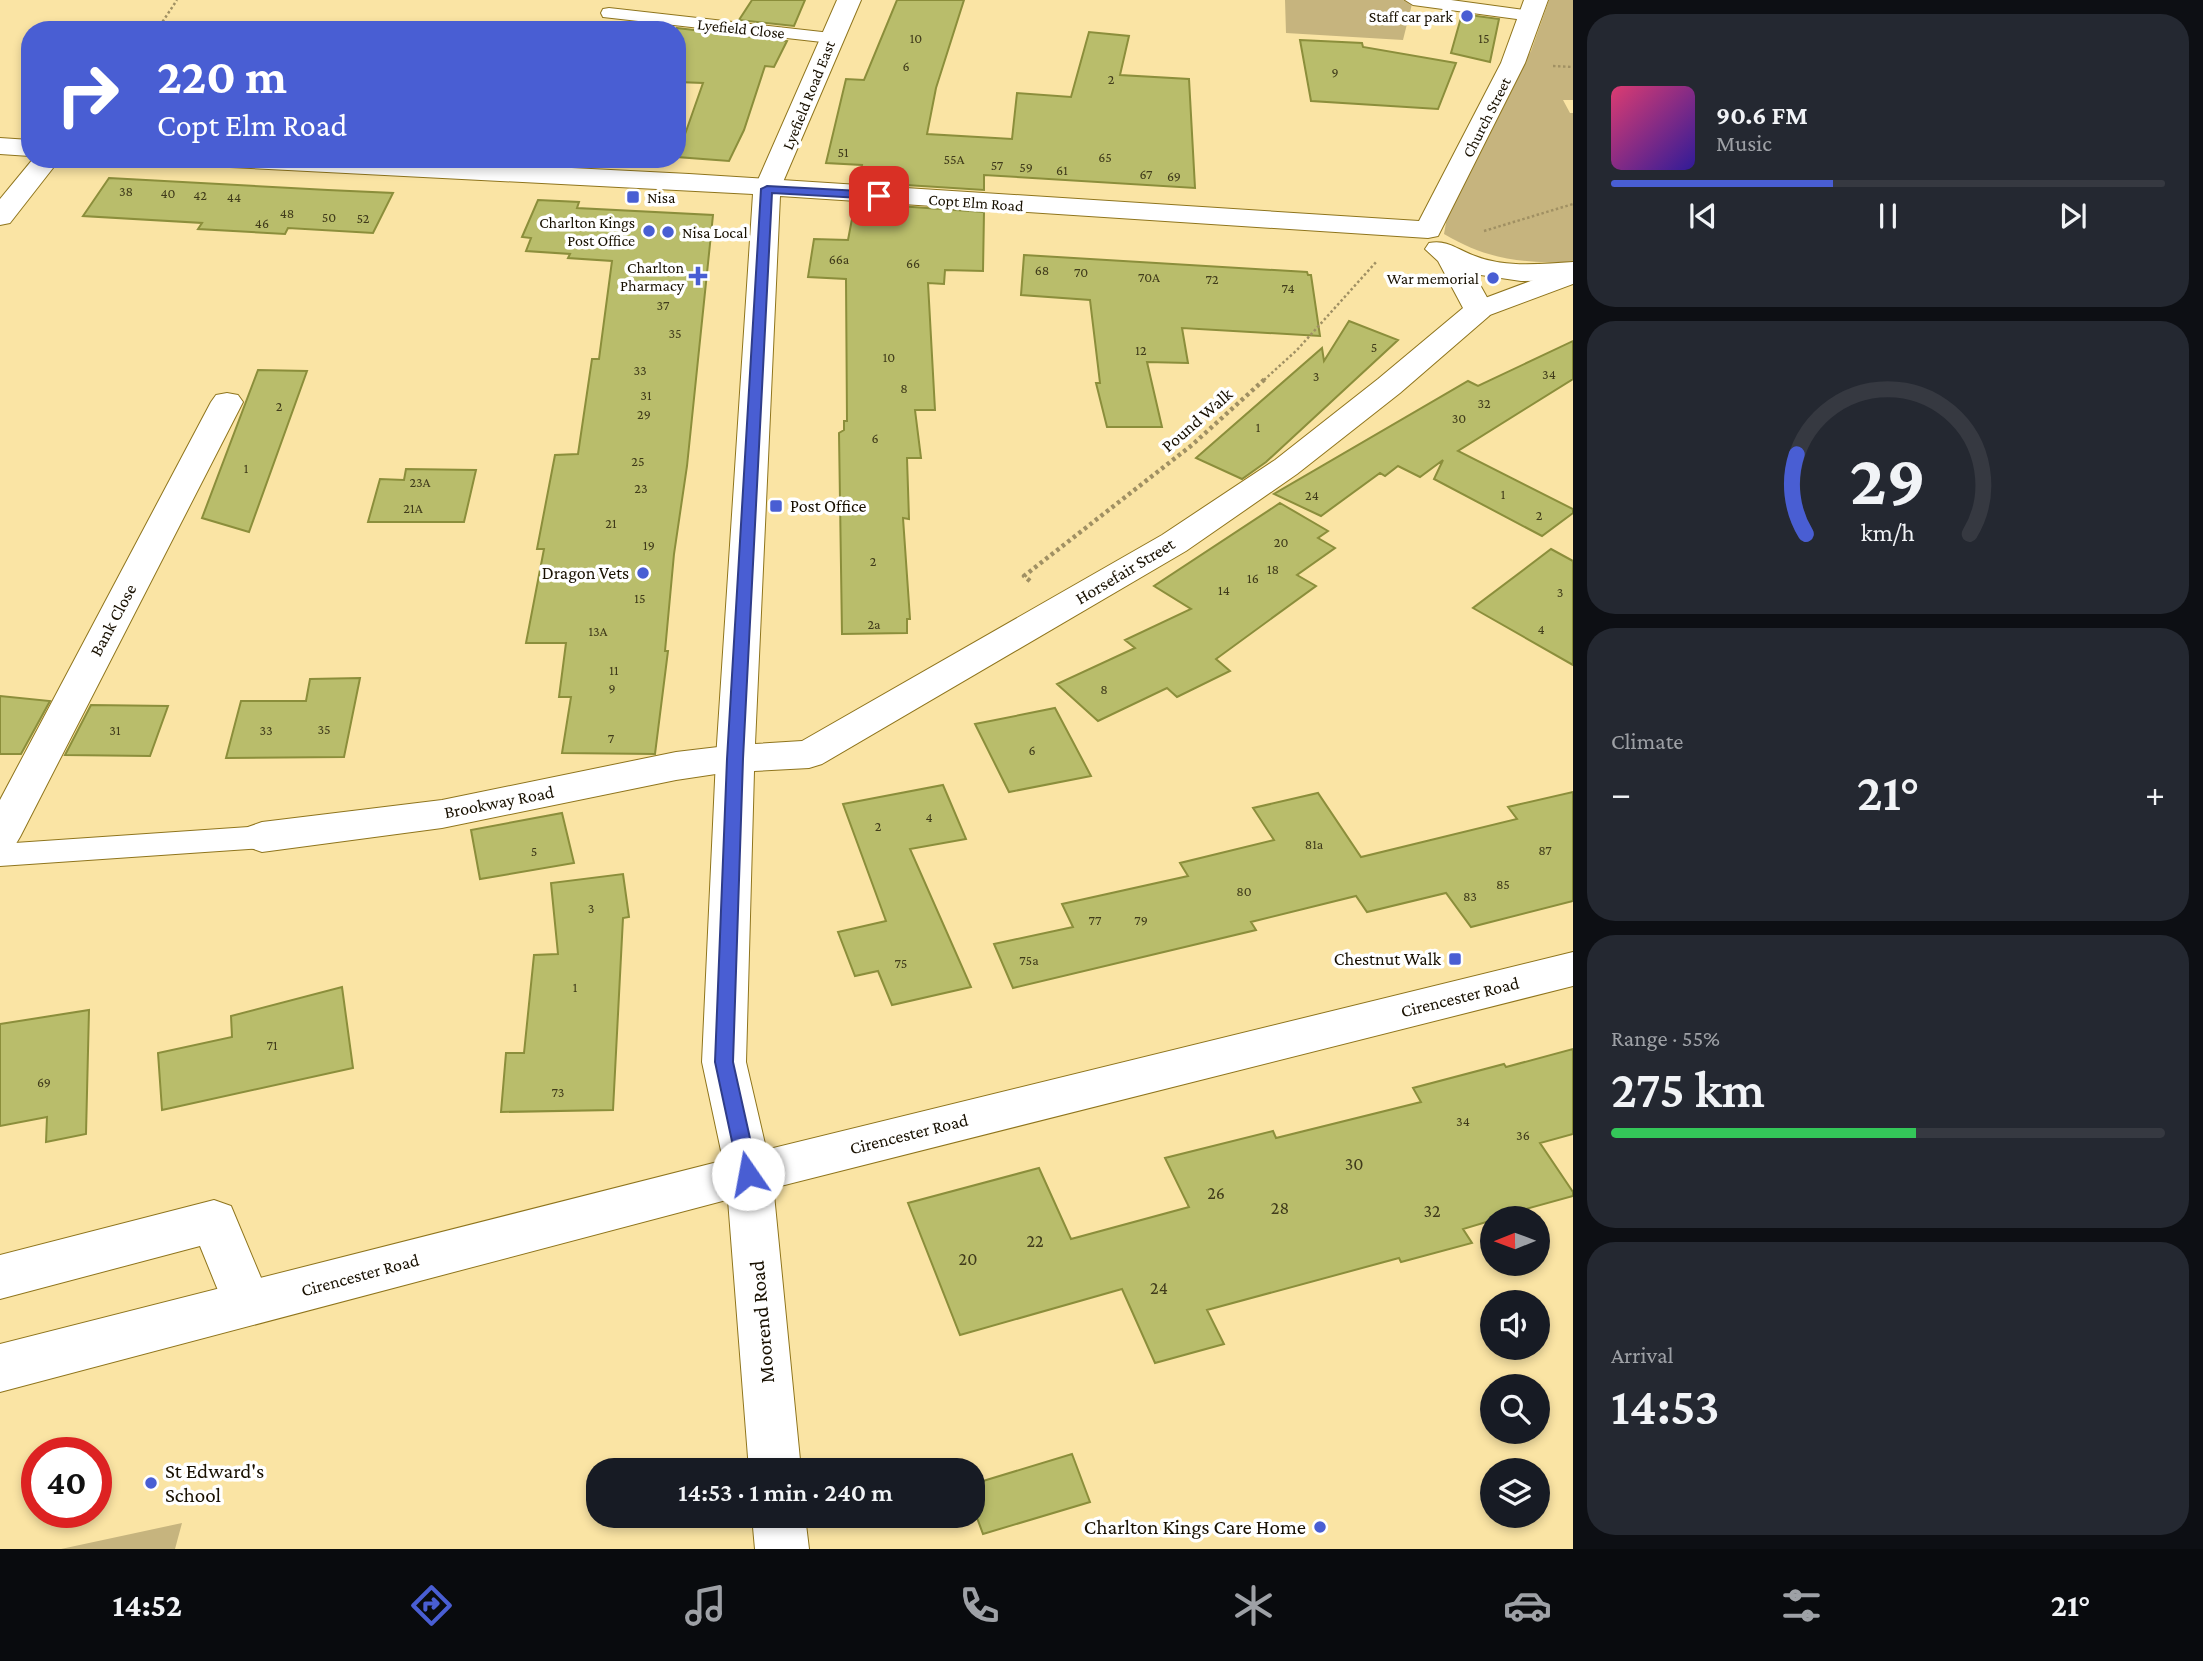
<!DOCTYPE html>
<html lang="en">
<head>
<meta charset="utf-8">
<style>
  body { margin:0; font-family:"Crimson Pro",serif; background:#242831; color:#f1f3f6; height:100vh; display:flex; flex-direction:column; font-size:26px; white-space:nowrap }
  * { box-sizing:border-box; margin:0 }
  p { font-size:23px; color:#9ea1a6 }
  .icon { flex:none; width:38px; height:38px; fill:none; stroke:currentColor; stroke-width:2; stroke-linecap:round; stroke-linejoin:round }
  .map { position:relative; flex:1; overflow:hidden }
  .details { display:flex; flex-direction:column; gap:14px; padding:14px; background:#0d0f14; width:630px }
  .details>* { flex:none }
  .top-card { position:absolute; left:21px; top:21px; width:665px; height:147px; border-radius:28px; box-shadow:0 4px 10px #0003; background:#495ed3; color:#fff; overflow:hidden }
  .needle { width:46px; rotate:269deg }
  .fabs { position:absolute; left:1480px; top:1206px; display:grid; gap:14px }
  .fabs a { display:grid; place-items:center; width:70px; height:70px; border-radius:50%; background:#171b24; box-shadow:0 4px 10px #0003; font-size:35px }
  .speed { position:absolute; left:21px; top:1437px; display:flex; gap:14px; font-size:35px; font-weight:700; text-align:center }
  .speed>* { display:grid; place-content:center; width:91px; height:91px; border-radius:50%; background:#171b24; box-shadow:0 4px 10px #0003; line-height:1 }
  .speed .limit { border:10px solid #d22; background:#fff; color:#111 }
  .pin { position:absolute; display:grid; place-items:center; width:60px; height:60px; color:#fff; margin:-30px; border-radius:14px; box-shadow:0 4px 10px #0006 }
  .me { position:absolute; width:77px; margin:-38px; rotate:348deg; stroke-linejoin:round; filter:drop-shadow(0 0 5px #0008) }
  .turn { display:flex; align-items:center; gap:24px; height:147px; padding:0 21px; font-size:32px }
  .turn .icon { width:91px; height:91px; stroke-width:2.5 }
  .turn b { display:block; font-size:49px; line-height:60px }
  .big { font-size:52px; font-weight:600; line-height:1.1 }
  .details .tile { flex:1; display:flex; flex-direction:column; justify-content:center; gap:10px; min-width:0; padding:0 24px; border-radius:28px; background:#242831 }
  .details .dial { align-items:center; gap:0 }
  .dial svg { height:182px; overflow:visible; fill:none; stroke:#363941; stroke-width:7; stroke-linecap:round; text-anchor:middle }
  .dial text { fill:#f1f3f6; stroke:none }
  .song { display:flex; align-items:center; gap:21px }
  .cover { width:84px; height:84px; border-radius:10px; background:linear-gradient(135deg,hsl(340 70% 55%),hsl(250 70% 35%)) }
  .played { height:7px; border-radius:4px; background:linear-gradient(90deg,#495ed3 40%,#363941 40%) }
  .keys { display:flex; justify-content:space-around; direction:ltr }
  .heat { display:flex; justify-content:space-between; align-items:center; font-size:38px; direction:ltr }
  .charge { height:10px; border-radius:5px; background:linear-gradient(90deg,#34c759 55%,#363941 0) }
  .trip { position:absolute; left:586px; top:1458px; width:399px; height:70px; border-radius:28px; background:#171b24; box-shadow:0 4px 10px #0003; font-weight:600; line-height:70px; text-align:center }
  .tabs { display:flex; height:112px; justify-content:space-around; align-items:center; background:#090b0e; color:#9ea1a6 }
  .tabs .icon { width:49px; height:49px }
  .tabs .active { color:#495ed3 }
  .tabs b { font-size:32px; color:#f1f3f6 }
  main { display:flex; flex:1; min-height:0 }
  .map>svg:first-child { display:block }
</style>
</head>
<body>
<main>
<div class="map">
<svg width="1573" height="1549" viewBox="0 0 1573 1549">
  <rect width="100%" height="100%" fill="#fae4a4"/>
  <path fill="#c6b47e" d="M1285 0H1413L1403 40 1286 33Z
    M1549 0H1573V100H1563L1570 113H1573V263C1521 262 1490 261 1444 234L1449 206 1507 91 1531 51Z
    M182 1523 175 1549H61Z"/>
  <path fill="#b9bd6b" stroke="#8b8e3b" stroke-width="2" d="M752 0H805L794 26 739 20Z
    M897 0H964L936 88 927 134 1012 139 1017 93 1071 97 1089 32 1129 36 1120 75 1189 79 1195 188 984 175V190L859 182 862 165 826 163 846 79 864 80Z
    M1462 14 1499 19 1490 62 1451 53Z
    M677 28 787 41 774 67 765 66 744 130 729 161 677 157 703 83 677 82Z
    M1300 40 1362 43 1363 47 1456 63 1438 109 1311 101Z
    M109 178 328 190 393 193 373 233 288 228 285 234 198 229 202 223 83 216Z
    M538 200 579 202 577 208 713 215 687 466 674 554 665 651H668L655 754 562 753 571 697H559L566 643H526L544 549H537L555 455 578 454 592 359H599L612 261 568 258 570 254 526 251 531 238 522 237Z
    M855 203 984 212 983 271 945 270 944 284 928 283 935 410H915L921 458H907L909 519 903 518 910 619H907V633L842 634 839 433 844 430V421H847L846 279 808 277 814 239 848 240Z
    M1024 255 1307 272 1308 275H1311L1320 336 1182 328 1188 363 1147 362 1162 427H1107L1096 383H1100L1090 300 1021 295Z
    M1349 321 1398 340 1266 462 1242 479 1196 458 1322 348 1324 361Z
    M1573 341V379L1458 451 1573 509V513L1542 536 1434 479 1443 460 1420 477 1398 466 1385 476 1380 473 1321 516 1274 494 1468 381 1478 386Z
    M258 370 307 371 249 532 202 518Z
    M406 469 476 470 464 522H368L380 479 404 480Z
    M1280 503 1328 531 1318 538 1335 548 1297 575 1316 586 1216 659 1230 671 1177 697 1167 688 1098 721 1057 684 1135 648 1125 640 1191 609 1154 586Z
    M1551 549 1573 561V665L1473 608Z
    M360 678 344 757 226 758 241 701H306L310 679Z
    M0 696 50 701 21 754H0Z
    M91 705 168 706 150 756 65 755Z
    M1055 708 1091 776 1009 792 975 724Z
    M943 785 966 839 910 849 971 987 892 1005 878 971 855 976 838 932 886 921 843 804Z
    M1573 792V901L1471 927 1446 893 1367 912 1356 896 1251 922 1256 930 1013 988 994 944 1073 927 1062 904 1188 876 1180 863 1274 840 1253 808 1318 793 1361 857 1517 819 1508 807Z
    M562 813 574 863 480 879 471 830Z
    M623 874 629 917 623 918 613 1110 501 1112 506 1053H524L534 955 558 954 551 883Z
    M342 987 353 1068 162 1110 158 1053 232 1037 231 1016Z
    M89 1010 86 1134 46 1142 47 1117 0 1126V1024Z
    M1573 1049V1134L1540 1143 1573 1192V1196L1493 1218V1220L1463 1229 1472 1243 1401 1262 1399 1258 1207 1310 1224 1344 1155 1363 1122 1289 960 1335 908 1203 1039 1168 1071 1239 1189 1207 1165 1158 1273 1131 1276 1138 1421 1102 1413 1088 1504 1064 1506 1067Z
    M1072 1454 1090 1502 983 1534 973 1507V1484Z"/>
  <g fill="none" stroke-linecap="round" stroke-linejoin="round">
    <defs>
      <path id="service" d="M1405 0H1451L1532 11 1541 16 1532 21 1413 5Z
        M609 8 831 33 840 38 831 43 603 17 601 13 603 9Z
        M262 826 272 829 276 837 272 845 262 848 0 866V844Z"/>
      <path id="minor" d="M837 0H861L780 189 776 195 767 197 758 195 754 189Z
        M33 159H60L10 223 0 225V199Z
        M1573 265V284L1479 319 1469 316 1464 310 1469 304Z
        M227 393 238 395 243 402 20 837 14 847 0 852V800L211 402 216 395Z
        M735 745 749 749 754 759 749 769 676 780 442 828 262 852 248 847 242 837 248 827 262 822 442 800 676 752Z
        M214 1200 231 1206 272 1304 264 1320 247 1326 230 1320 200 1246 0 1299V1255Z"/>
      <path id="tertiary" d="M1524 0H1548L1525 63 1438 236 1428 238 780 196 755 744 802 741 1162 535 1275 460 1378 379 1463 308 1438 261 1425 249 1429 243C1447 239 1458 250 1475 256 1505 268 1542 264 1573 262V280L1521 281 1474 274 1494 310 1489 316 1400 393 1297 474 1186 551 822 764 809 768 754 771 746 1062 772 1174 801 1470H749L726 1174 702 1062 716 759 753 194 230 167 221 165 217 159H393L689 174 1419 221 1501 63Z
        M0 138 30 140V156L0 154Z
        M752 1516H805L809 1549H755Z"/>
      <path id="primary" d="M1573 952V986L749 1194 0 1392V1344L749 1154Z"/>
    </defs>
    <use href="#service" stroke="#8f751d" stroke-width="2"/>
    <use href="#minor" stroke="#8f751d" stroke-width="2"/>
    <use href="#tertiary" stroke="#8f751d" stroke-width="2"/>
    <use href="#primary" stroke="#8f751d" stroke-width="2"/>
    <path stroke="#a09063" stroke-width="2.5" stroke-dasharray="2.5 2.5" stroke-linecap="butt" d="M157 30 177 0
      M1553 66 1573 67
      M1484 231 1573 204
      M1264 380 1297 350 1377 261"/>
    <path stroke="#a09063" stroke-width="4.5" stroke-dasharray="3.5 3.5" stroke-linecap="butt" d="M1030 581 1024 576 1192 445 1266 378"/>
    <use href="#service" fill="#fff" fill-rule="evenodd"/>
    <use href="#minor" fill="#fff" fill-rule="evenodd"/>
    <use href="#tertiary" fill="#fff" fill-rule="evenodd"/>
    <use href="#primary" fill="#fff" fill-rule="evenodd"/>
  </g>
  <path fill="#495ed3" stroke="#2f3d89" stroke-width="2" d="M767 186 879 192 884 196 879 199 772 193 743 759 733 1062 758 1174 755 1180 748 1182 742 1180 739 1174 715 1062 727 759 761 189Z"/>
  <g fill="#495ed3" stroke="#fff" stroke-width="2.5">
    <circle cx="1467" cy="16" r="7"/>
    <rect x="626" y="190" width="14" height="14" rx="3.5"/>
    <circle cx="649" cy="231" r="7"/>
    <circle cx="668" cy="232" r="7"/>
    <path d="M694.5 265.5h7v7h7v7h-7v7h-7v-7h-7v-7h7z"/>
    <circle cx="1493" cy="278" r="7"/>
    <rect x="769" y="499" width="14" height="14" rx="3.5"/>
    <circle cx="643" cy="573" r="7"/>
    <rect x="1448" y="952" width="14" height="14" rx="3.5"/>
    <circle cx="151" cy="1483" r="7"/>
    <circle cx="1320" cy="1527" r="7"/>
  </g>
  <g text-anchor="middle" stroke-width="7" stroke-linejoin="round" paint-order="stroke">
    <g font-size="14" fill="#403b1b">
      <text x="916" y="43">10</text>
      <text x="1484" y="43">15</text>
      <text x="906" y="71">6</text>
      <text x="1335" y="77">9</text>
      <text x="1111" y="84">2</text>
      <text x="843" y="157">51</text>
      <text x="1105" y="162">65</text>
      <text x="954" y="164">55A</text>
      <text x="997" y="170">57</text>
      <text x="1026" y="172">59</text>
      <text x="1062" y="175">61</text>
      <text x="1146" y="179">67</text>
      <text x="1174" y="181">69</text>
      <text x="126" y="196">38</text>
      <text x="168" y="198">40</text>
      <text x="200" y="200">42</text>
      <text x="234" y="202">44</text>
      <text x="287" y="218">48</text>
      <text x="329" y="222">50</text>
      <text x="363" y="223">52</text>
      <text x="262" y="228">46</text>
      <text x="839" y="264">66a</text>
      <text x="913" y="268">66</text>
      <text x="1042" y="275">68</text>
      <text x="1081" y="277">70</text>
      <text x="1149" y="282">70A</text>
      <text x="1212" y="284">72</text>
      <text x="1288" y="293">74</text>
      <text x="663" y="310">37</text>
      <text x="675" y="338">35</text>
      <text x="1374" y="352">5</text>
      <text x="1141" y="355">12</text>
      <text x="889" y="362">10</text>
      <text x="640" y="375">33</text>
      <text x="1549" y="379">34</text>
      <text x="1316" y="381">3</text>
      <text x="904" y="393">8</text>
      <text x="646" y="400">31</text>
      <text x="1484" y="408">32</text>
      <text x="279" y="411">2</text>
      <text x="644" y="419">29</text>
      <text x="1459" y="423">30</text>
      <text x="1258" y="432">1</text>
      <text x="875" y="443">6</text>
      <text x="638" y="466">25</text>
      <text x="246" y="473">1</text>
      <text x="420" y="487">23A</text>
      <text x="641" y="493">23</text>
      <text x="1503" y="499">1</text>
      <text x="1312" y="500">24</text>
      <text x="413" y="513">21A</text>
      <text x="1539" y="520">2</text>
      <text x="611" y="528">21</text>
      <text x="1281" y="547">20</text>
      <text x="649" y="550">19</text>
      <text x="873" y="566">2</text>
      <text x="1273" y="574">18</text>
      <text x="1253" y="583">16</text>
      <text x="1224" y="595">14</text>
      <text x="1560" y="597">3</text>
      <text x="640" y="603">15</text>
      <text x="874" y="629">2a</text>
      <text x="1541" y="634">4</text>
      <text x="598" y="636">13A</text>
      <text x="614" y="675">11</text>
      <text x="612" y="693">9</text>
      <text x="1104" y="694">8</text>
      <text x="324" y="734">35</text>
      <text x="115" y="735">31</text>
      <text x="266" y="735">33</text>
      <text x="611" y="743">7</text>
      <text x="1032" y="755">6</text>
      <text x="929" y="822">4</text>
      <text x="878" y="831">2</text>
      <text x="1314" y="849">81a</text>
      <text x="1545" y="855">87</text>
      <text x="534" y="856">5</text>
      <text x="1503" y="889">85</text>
      <text x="1244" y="896">80</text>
      <text x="1470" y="901">83</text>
      <text x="591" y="913">3</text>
      <text x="1095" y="925">77</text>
      <text x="1141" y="925">79</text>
      <text x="1029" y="965">75a</text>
      <text x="901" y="968">75</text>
      <text x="575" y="992">1</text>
      <text x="272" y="1050">71</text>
      <text x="44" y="1087">69</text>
      <text x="558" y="1097">73</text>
      <text x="1463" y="1126">34</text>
      <text x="1523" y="1140">36</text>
    </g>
    <g font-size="16" fill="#181000" stroke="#fff" text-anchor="end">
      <text x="1453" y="22">Staff car park</text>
      <text x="647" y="203" text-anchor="start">Nisa</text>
      <text x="635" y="228">Charlton Kings<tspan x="635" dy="18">Post Office</tspan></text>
      <text x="682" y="238" text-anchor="start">Nisa Local</text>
      <text x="684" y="273">Charlton<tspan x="684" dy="18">Pharmacy</tspan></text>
      <text x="1479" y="284">War memorial</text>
    </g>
    <g font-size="16" fill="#181000" stroke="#fff">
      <text transform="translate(741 28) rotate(6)" y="6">Lyefield Close</text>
      <text transform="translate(808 95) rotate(-68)" y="6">Lyefield Road East</text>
      <text transform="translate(1486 117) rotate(-63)" y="6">Church Street</text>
      <text transform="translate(976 202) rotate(4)" y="6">Copt Elm Road</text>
    </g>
    <g font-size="18" fill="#181000" stroke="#fff">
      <text transform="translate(1197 420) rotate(-41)" y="6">Pound Walk</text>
      <text transform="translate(1125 571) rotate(-31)" y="6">Horsefair Street</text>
      <text transform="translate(113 620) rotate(-62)" y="6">Bank Close</text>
      <text transform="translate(499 802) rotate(-11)" y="6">Brookway Road</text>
      <text transform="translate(1460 997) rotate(-14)" y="6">Cirencester Road</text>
      <text transform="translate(909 1134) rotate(-14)" y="6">Cirencester Road</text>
      <text transform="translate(360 1275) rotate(-15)" y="6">Cirencester Road</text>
    </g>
    <g font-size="18" fill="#181000" stroke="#fff" text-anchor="end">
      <text x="790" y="512" text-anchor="start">Post Office</text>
      <text x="629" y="579">Dragon Vets</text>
      <text x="1441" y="965">Chestnut Walk</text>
    </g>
    <g font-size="18" fill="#403b1b">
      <text x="1354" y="1170">30</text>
      <text x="1216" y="1199">26</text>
      <text x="1280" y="1214">28</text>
      <text x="1432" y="1217">32</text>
      <text x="1035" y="1247">22</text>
      <text x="968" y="1265">20</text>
      <text x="1159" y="1294">24</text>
    </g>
    <g font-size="21" fill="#181000" stroke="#fff">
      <text transform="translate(762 1322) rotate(-95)" y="7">Moorend Road</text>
    </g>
    <g font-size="21" fill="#181000" stroke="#fff" text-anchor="start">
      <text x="165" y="1478">St Edward's<tspan x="165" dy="24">School</tspan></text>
      <text x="1306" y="1534" text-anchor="end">Charlton Kings Care Home</text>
    </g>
  </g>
</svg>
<div class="fabs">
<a><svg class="needle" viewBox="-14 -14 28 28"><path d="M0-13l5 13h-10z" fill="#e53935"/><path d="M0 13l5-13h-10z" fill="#9ea1a6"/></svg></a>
<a><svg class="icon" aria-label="sound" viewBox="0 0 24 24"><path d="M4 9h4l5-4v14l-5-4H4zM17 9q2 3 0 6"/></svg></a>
<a><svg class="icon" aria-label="search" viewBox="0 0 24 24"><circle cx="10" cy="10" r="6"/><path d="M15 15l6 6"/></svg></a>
<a><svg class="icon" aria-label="layers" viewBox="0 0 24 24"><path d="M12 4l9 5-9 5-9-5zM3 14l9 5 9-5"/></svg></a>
</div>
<div class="speed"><div class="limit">40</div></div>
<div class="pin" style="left:879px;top:196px;background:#d93025"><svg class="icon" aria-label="arrive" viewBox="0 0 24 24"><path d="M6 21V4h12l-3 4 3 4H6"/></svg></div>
<svg class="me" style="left:748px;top:1174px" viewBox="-20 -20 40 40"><circle r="19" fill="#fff"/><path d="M0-13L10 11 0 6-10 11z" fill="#495ed3"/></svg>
<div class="trip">14:53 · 1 min · 240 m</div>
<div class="top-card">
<div class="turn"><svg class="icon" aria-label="right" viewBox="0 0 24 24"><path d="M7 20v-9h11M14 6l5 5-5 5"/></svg><div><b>220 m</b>Copt Elm Road</div></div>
</div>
</div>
<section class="details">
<div class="tile">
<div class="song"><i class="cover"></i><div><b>90.6 FM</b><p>Music</p></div></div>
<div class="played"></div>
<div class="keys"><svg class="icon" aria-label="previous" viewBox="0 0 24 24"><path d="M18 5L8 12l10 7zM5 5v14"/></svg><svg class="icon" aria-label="pause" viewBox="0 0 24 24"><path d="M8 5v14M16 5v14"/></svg><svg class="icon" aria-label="next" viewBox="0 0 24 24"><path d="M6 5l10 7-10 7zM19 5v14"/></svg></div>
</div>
<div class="tile dial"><svg viewBox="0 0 100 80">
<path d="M14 69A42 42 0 1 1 86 69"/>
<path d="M14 69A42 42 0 0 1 10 34" stroke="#495ed3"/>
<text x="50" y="56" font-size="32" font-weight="700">29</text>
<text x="50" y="72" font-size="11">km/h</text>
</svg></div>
<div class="tile"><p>Climate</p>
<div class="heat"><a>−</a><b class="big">21°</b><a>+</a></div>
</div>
<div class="tile"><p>Range · 55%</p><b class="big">275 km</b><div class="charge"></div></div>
<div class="tile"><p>Arrival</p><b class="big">14:53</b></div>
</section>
</main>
<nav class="tabs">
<b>14:52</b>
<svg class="icon active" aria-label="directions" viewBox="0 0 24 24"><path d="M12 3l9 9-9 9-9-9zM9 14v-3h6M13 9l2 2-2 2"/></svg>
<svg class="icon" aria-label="music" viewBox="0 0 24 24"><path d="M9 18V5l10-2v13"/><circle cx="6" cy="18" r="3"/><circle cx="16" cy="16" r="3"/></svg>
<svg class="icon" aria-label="phone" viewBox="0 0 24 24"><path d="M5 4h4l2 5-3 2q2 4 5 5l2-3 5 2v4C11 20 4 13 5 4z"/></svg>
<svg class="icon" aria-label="climate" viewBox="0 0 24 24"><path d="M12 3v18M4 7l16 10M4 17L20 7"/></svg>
<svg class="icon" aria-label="car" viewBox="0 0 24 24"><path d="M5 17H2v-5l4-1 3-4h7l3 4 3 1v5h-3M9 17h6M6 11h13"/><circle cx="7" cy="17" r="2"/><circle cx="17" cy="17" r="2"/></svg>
<svg class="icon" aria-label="filters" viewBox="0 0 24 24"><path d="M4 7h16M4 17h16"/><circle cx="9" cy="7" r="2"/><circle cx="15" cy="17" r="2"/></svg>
<b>21°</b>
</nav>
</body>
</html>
